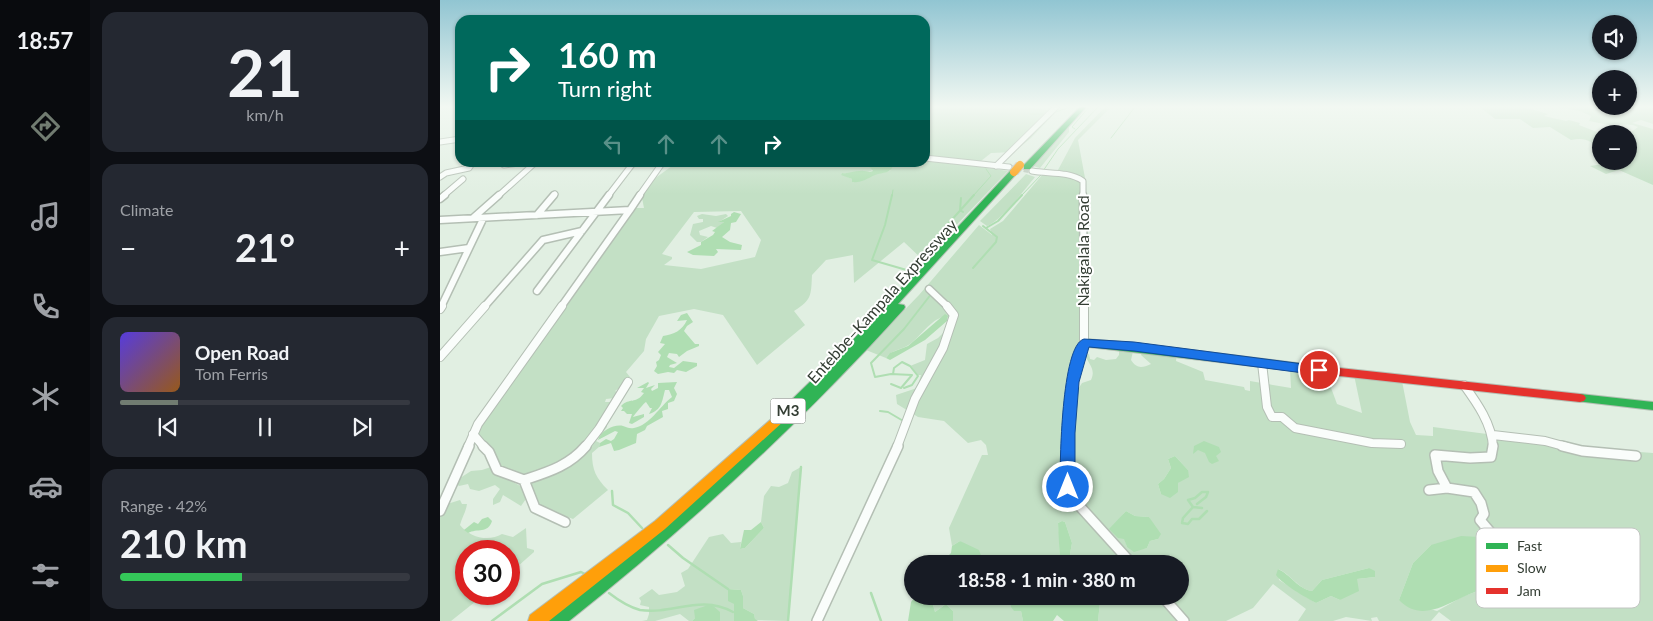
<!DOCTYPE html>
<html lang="en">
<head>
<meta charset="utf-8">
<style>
  body { margin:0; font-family:Lato,sans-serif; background:#242831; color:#f1f3f6; height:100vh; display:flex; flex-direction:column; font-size:19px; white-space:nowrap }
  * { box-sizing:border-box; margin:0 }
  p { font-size:16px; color:#9ea1a6 }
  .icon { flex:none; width:28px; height:28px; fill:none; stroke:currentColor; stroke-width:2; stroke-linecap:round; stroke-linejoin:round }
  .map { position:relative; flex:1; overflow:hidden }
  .side { display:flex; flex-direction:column; gap:12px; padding:12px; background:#0d0f14; width:350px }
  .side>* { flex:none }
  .top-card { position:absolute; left:15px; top:15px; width:475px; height:152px; border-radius:15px; box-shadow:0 1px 4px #0004; background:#00695c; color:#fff; overflow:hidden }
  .tools { position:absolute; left:1152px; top:15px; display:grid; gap:10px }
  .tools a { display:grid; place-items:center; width:45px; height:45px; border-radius:50%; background:#171b24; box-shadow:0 1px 4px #0004; font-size:25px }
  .speed { position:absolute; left:15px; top:540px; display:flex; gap:10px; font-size:25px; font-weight:700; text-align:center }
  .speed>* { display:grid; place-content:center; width:65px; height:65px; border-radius:50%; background:#171b24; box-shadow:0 1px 4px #0004; line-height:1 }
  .speed .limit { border:8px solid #d22; background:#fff; color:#111 }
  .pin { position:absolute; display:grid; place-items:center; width:42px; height:42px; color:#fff; margin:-21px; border:2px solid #fff; border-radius:50%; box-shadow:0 1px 5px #0007 }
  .me { position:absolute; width:55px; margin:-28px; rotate:0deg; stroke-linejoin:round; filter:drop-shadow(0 0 4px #0008) }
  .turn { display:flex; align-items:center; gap:18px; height:105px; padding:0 20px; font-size:22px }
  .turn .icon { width:65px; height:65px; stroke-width:2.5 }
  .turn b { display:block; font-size:35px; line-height:42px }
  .lanes { display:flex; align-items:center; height:48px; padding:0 20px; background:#0003; justify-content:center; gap:25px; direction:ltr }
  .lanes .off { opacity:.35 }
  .big { font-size:38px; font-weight:700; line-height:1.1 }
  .side .card { flex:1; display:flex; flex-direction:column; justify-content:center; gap:8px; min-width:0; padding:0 18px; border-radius:15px; background:#242831 }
  .side .dial { align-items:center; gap:0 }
  .dial b { font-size:65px; line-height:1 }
  .song { display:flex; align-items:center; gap:15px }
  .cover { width:60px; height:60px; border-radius:8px; background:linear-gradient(135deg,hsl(250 70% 55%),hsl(30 70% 35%)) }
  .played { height:5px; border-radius:2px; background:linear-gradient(90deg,#717c71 20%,#363941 20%) }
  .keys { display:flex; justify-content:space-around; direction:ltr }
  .heat { display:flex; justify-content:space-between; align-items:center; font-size:28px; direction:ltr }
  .charge { height:8px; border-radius:4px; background:linear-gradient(90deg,#34c759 42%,#363941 0) }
  .trip { position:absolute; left:464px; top:555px; width:285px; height:50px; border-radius:25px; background:#171b24; box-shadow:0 1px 4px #0004; font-weight:700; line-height:50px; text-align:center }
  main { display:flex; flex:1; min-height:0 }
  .menu { display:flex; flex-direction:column; width:90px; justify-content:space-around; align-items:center; background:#090b0e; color:#9ea1a6 }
  .menu .icon { width:35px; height:35px }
  .menu .current { color:#717c71 }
  .menu b { font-size:22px; color:#f1f3f6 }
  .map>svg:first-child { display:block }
</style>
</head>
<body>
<main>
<nav class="menu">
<b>18:57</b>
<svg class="icon current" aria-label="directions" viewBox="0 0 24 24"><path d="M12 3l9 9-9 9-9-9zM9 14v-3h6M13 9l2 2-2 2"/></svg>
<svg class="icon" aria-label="music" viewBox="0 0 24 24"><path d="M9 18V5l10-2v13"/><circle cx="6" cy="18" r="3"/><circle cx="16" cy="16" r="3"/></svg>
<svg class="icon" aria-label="phone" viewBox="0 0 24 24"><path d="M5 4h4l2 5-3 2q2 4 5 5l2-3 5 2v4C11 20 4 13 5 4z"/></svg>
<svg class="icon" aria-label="climate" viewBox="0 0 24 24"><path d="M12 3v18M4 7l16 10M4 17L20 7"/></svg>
<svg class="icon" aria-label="car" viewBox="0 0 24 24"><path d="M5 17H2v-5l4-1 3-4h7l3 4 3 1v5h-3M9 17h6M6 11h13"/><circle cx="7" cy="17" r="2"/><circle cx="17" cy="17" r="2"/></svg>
<svg class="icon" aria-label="filters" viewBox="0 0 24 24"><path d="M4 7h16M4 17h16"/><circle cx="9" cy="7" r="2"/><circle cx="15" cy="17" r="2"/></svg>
</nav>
<section class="side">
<div class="card dial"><b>21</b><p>km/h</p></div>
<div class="card"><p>Climate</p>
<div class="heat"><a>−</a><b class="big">21°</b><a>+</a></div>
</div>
<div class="card">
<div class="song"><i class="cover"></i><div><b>Open Road</b><p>Tom Ferris</p></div></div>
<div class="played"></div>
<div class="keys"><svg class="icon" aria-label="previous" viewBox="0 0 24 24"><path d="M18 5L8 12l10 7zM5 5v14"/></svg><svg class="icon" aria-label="pause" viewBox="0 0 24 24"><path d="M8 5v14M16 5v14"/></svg><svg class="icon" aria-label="next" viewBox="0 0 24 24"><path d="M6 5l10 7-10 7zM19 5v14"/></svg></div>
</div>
<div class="card"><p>Range · 42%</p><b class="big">210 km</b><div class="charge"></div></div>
</section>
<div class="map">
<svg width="1213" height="621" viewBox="0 0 1213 621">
  <rect width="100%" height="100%" fill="#e1efe2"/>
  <path fill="#c3e0c5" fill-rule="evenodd" d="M485 107H590L616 112 591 138 574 152 551 153 541 161 551 163 485 157Z
    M665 107H671L638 140 645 178 620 172 618 170 635 138Z
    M1040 107H1084L1108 114 1104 116 1126 121 1129 120 1140 123 1139 125 1162 134 1161 151C1152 141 1145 137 1131 140L1110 127 1093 128 1080 119H1055Z
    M1115 107H1213V124L1201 120 1192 123 1213 129V185L1179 170 1166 174 1150 166 1170 163 1169 161H1189V134H1172L1173 131 1164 128 1176 127 1191 132 1198 127 1193 125 1174 124V126L1149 121 1151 116 1140 111Z
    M629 127V132L600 168 593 166Z
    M485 159 568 171 483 260 464 242 414 283 413 255 386 260 372 275C371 295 372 300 354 311L365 325 317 365 283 315 254 309 219 316 206 339 204 351 186 372 190 377 183 381H189L175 391 181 394 175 398 166 399 165 402H175L176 409 167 415V427L156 441 160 443 159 447 152 453C152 470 156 478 168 490L133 519 97 505 86 477 61 468 36 432 193 208H204L202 198 210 182 236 163H426L433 170C426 174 410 172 401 174L412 179 450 171 453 163 485 162ZM301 211 321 240 315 257 261 269 224 265 232 259V257L222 254 254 212Z
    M586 174 595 177C585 189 561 221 547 226L540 221Z
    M603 174 620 175 640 181 642 221 641 296 643 343 632 378 623 491 630 501 688 564H633L630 554 632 543 625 522 622 521 618 523C620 536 619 549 620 562L624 564H570L569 562 532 564 541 558 520 541 512 546 509 528 542 455H548L546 445 541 440 528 443 504 421 478 417 457 404 456 395 477 388 481 375H477L470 366 485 360 487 344 498 338 509 327 508 316C492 317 482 335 470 344 462 350 452 349 446 358L426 350 479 295 539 225 552 235 550 229 563 221Z
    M262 214 276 216 286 214 288 216 279 222H284L277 228 271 226 259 231 260 235 268 237 261 242H257L250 235 253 224 263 222V219H259L257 216Z
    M679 347H694L691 360C697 369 702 368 711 364L701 355 703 349 737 353 736 361 763 372 765 380 804 387 805 390 810 391V381L851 388 850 368 886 374 897 404 922 413 914 375 962 381 970 422 976 435 993 436V427L1078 438 1077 433 1146 448 1213 453V621H1011L999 612 991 621H939L937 617 931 618 932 621 906 617 893 621H858L866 609 833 584 813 608 786 621H746L727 596H740V564H698L640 502 632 486 637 391 642 383 651 380C656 369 649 365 645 355L649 354 650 359 654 360 657 357 666 360 676 359 679 355ZM735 456 748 470 738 483 721 494 718 484 724 479 731 468 728 459ZM686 511 695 516 709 517 718 539 710 541 707 548 701 549 687 547 679 519ZM991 545 1084 586H1052L1024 596 997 611 959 600 973 563ZM929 568 935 577 917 579 900 600 891 596 876 603 839 580 838 569C851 574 858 589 872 591L882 580Z
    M54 466 71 481 84 488 88 496 81 506 63 495 60 502 53 505V499L60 489 55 485 39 491 30 489 28 484 19 486 14 482 31 471 42 470Z
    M361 467 348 621 315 620 314 614 303 608V596L301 590 289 589 294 604V621H280V612L255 618 252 621H249L240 614 215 621H202L207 620 209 614V607L200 605 201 601 199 598 212 589 219 595 237 592 245 586 241 573 248 569 269 537 283 534 291 543 301 542 300 549 305 548 324 528 321 522 324 496 331 486 339 487 348 483 352 472Z
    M20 500 22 504H27C26 512 22 517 20 525 30 538 49 542 62 534L73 537 86 528 87 548 94 550V552L69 574V551H26V594H45L11 621H0V514L4 505Z
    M495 596H548L559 601 571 600 581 611 583 621H513V611L506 604 495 612 492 601Z
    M641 596H718L743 621H658L660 602 643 599Z"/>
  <path fill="#afdeb2" d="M453 163C453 174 443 172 435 175 426 179 422 183 412 182V179L401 175 402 173C409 174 413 171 420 171 425 170 428 173 433 171L426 163Z
    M294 212 301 214 296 222 291 223 290 230 282 237 290 242 302 245 301 250 276 249 278 252 274 256 253 255 247 252 261 245V242L273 235 275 232 272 231 284 222H278L291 216V214Z
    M247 313 253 322 247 326 244 331 255 344H259V346L247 351 239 357 237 354 229 353 227 357 237 363 230 365 229 367 234 368 243 361 257 363V366L246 372 237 370 234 373 228 372 218 374 214 371 217 366 216 362 219 360 221 355 218 352 225 344 220 343 223 336C234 334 242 331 247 320L237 321 241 315Z
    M505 314 508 316 507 321 485 340 450 360 446 358 450 353 468 346Z
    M208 382 209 383 206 388 215 385 211 389 212 391 218 388V383L237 382 234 388 237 394 234 401 228 403V409L222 411 223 417 207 426 205 430 197 434 196 443 179 450 174 451 171 443 159 447 160 443 166 439 171 441 174 439 178 432 175 431 158 440C161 430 175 424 183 426 187 427 189 429 194 428 210 425 219 407 232 397L229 390H225C222 401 222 410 209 414L212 408H210L206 402C204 403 195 414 193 417L204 414V417L192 424 189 423 192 414H187L184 411H181L183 408 181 406C190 397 195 405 204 393L201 392 204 388H197Z
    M764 441 779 447 781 452 776 456 779 461 772 464 769 462 765 453 758 450 753 454 754 446Z
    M735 456 748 470 749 477 738 483V492L730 498 721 494 718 484 724 479 731 468 728 459Z
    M686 511 695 516 709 517 721 534 718 539 710 541 707 548 694 552 687 547 684 539 678 538 669 529Z
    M48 517 52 521C48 534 37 528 28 533L24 530 34 522 38 524 42 519Z
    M622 521 625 522 632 543 630 554 633 564 620 563 618 523Z
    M321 522 324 528 305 548 300 549 304 530H311Z
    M1021 536 1058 538 1075 547 1092 569 1084 586C1073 586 1059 584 1049 587 1040 590 1031 593 1023 597 1002 607 979 621 959 600L973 563 991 545Z
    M520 541 539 550 542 558 532 564H512L506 558 511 553 512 546Z
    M929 568 935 571V577L917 579 919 591 900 600 891 596 876 603C865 597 842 584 836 575L838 569C851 575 858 589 872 591L882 580Z
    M288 589 301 590 303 596V608L314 614 315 619 318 621H294V604L288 601Z
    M476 596H495L492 601 495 612 506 604 513 611V621H468L471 602Z
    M548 596H641L643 599 660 602 658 621H624L617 615 613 621H583L581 611H574L571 607 570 600 559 601Z
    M271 604 280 612V621H252L255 618 254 610Z"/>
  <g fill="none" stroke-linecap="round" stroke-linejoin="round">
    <path stroke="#afdeb2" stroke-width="1" d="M613 113 630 107
      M590 114H602
      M635 129 632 127 649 107
      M671 138 695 107
      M603 171 618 149 658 107
      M452 196 453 190
      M533 196 551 176 546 169
      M581 196 601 175"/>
    <path stroke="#afdeb2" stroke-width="2" d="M452 195 445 225 432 260 470 271
      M521 198 520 210 523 212
      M546 228 558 221 582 195
      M482 253 534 195
      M533 268 556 242 557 237 543 226
      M453 374 454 368 462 362 470 366 478 376 472 385 464 388
      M451 384 461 388 472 375 451 374 435 377 431 363 464 329 492 293
      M440 411 448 412 465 422"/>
    <path stroke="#afdeb2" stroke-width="2.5" d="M172 491 173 505 188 513 202 528
      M757 504 766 497 768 492H762L755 498 748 500 753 507 762 508
      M753 507 743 518 742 523 748 524 752 519H759L767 511
      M228 545 243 558 288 589
      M169 593C178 600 189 607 200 610 234 615 259 594 293 612
      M431 593 441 621
      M52 621 102 584 141 572 145 574
      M348 621 361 467"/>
    <path stroke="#beccbf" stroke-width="5" stroke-dasharray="5 2.5" stroke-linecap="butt" d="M569 167 592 171"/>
    <defs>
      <path id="street-far3" d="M0 142 20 139
        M485 158 569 167
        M64 165 86 162
        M556 166 616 107
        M592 171C609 174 628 171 643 181V196
        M0 177 6 173 29 168 33 162
        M3 196 23 179
        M58 196 96 162
        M113 196 115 194
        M168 196 194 162
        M199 196 223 162"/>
      <path id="street-far2" d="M643 195 644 307
        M0 199 5 195
        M190 210 200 195
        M97 215 114 195
        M33 218 59 195
        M0 220 190 210 121 307
        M0 252 29 248
        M489 289 508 307
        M97 291 169 195
        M1 307 43 219
        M44 307 103 240 142 231"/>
      <path id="street-far1" d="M0 309 2 306
        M0 357 45 306
        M822 363 827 407 832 417H842L855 428 932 443 961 444
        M1024 385C1037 403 1052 424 1053 447
        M33 434 44 447
        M1053 435 1105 441 1127 447
        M28 447 38 424 122 306
        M145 447 159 429 188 382
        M457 447 475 399 503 348 514 315 507 306
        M628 447 632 382 644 343V306"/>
      <path id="street" d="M43 446 49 452 57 470 84 480 95 508 125 522
        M628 446 627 487 635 501 692 564
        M1122 446 1142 451 1196 456
        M84 480C108 472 129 466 146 446
        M1007 488 1034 492 1041 503 1044 514 1040 520 1051 533
        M989 490 1007 488 998 471 995 455 1030 458 1051 457 1053 446
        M0 511 29 446
        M722 596 744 621
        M377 621 458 446"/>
      <path id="fast" d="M640 107H646L590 169H584V165Z
        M571 170H577L578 172 458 304 464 305 465 307 464 309C360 424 250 525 129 621H108L110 615 247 507 343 421 337 420 335 417 337 414 409 344Z
        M644 339 694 343 881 366 885 367 887 370 885 373 881 374 640 346 639 343Z
        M1140 394 1213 402V410L1136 401 1134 398 1136 395Z"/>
      <path id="slow" d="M341 412 345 414 347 417 345 420 225 529 109 621H88L90 615 215 521 337 414Z"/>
      <path id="jam" d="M881 366 1140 394 1144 395 1146 398 1144 401 1140 402 881 374 877 373 875 370 877 367Z"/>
    </defs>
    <use href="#street-far3" stroke="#b4bfb4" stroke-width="7"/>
    <use href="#street-far2" stroke="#b4bfb4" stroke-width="9"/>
    <use href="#street-far1" stroke="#b4bfb4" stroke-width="10"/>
    <use href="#street" stroke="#b4bfb4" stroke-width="12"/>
    <use href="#fast" stroke="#b4bfb4" stroke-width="2"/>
    <use href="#slow" stroke="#b4bfb4" stroke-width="2"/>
    <use href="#jam" stroke="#b4bfb4" stroke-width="2"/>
    <use href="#street-far3" stroke="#fafdfb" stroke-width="5"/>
    <use href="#street-far2" stroke="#fafdfb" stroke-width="6"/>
    <use href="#street-far1" stroke="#fafdfb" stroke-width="8"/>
    <use href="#street" stroke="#fafdfb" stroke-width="9"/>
    <use href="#fast" fill="#30b455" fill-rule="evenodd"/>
    <use href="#slow" fill="#ff9f0a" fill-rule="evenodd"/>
    <use href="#jam" fill="#e5322d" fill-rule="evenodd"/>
    <defs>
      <path id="slow-bridge" d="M574 172 580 165"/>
    </defs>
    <use href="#slow-bridge" stroke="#c4cbc4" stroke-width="10" stroke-linecap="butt"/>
    <use href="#slow-bridge" stroke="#ff9f0a" stroke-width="8"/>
  </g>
  <linearGradient id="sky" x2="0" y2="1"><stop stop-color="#91c5d2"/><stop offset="0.55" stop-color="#f2f8f2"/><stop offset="1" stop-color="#f2f8f2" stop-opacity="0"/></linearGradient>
  <rect width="1213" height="194" fill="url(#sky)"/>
  <path fill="#1a73e8" stroke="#114b97" d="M644 339 694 342 879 366 883 367 885 370 883 373 879 375 694 351 649 347 639 382 635 433V487L633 491 628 493 622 491 620 487C620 464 621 345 644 339Z"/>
  <g text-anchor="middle" stroke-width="4" stroke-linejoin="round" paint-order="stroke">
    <rect fill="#fff" stroke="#717871" stroke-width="1" x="330.5" y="398.5" width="35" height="25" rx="4"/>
    <g font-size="15" font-weight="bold" fill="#343e34">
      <text x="348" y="416">M3</text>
    </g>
    <g font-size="16" fill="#343e34" stroke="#fff">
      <text transform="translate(643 251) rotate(-90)" y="6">Nakigalala Road</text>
      <text transform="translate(442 301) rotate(-48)" y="6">Entebbe–Kampala Expressway</text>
    </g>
  </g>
  <rect x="1036" y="528" width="164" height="80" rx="8" fill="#fff" stroke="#c2c5c2" stroke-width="1"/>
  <rect x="1046" y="543" width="22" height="6" fill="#30b455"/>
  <rect x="1046" y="565" width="22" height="7" fill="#ff9f0a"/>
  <rect x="1046" y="588" width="22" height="6" fill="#e5322d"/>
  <g font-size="14" fill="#343e34">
    <text x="1077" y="551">Fast</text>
    <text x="1077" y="573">Slow</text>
    <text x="1077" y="596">Jam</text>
  </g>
</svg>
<div class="tools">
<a><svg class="icon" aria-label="sound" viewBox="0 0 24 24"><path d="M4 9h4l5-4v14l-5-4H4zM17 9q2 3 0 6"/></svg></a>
<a>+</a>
<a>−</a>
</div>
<div class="speed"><div class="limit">30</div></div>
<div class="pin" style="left:879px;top:370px;background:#d93025"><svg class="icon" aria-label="arrive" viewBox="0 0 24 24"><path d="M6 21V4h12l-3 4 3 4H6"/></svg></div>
<svg class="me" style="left:628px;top:487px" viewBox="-20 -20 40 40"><circle r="17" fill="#1a73e8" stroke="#fff" stroke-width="3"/><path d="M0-11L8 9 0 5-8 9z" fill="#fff"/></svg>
<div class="trip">18:58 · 1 min · 380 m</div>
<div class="top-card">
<div class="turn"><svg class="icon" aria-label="right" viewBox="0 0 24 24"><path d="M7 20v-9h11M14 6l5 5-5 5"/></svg><div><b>160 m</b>Turn right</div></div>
<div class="lanes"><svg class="icon off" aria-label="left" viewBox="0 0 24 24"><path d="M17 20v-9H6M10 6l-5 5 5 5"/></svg><svg class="icon off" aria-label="ahead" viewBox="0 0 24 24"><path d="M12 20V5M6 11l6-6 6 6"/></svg><svg class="icon off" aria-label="ahead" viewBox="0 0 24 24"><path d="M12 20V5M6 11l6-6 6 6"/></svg><svg class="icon" aria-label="right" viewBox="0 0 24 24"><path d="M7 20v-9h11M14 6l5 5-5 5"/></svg></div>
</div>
</div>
</main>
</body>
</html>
